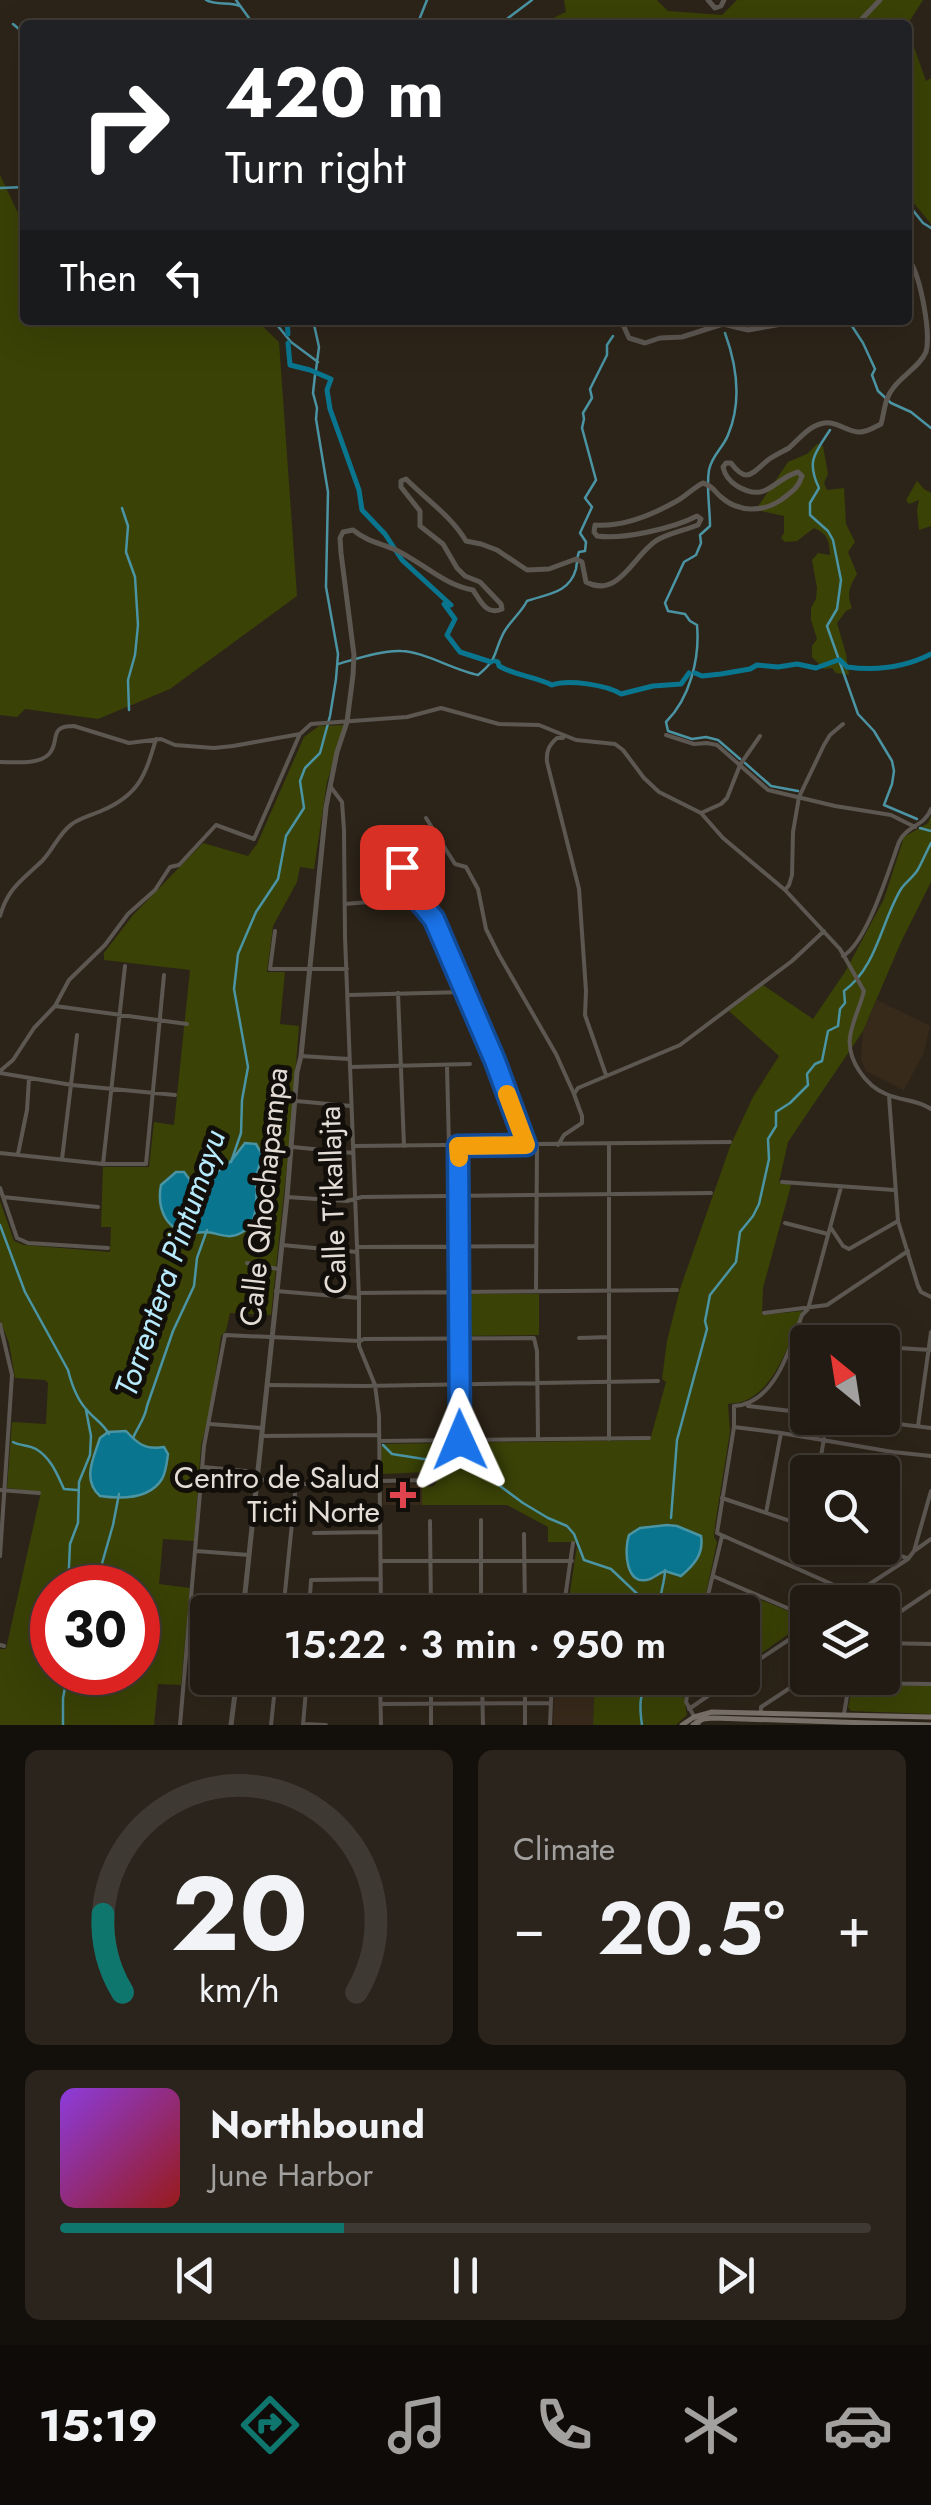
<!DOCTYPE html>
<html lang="en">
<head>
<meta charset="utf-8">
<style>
  body { margin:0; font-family:Jost,sans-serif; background:#2a241c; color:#f1f3f6; height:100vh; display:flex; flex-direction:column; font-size:38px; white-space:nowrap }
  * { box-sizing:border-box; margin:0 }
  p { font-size:32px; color:#a2a1a0 }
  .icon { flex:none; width:55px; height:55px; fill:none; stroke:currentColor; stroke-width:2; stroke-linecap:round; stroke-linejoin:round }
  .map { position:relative; height:1725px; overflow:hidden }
  .side { display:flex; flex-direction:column; gap:25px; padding:25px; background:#130f0a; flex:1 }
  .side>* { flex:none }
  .guide { position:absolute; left:20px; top:20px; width:892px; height:305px; border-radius:10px; box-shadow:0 10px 40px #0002,0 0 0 2px #3f3933; background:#202124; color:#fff; overflow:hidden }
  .needle { width:65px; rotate:330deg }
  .controls { position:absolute; left:790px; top:1325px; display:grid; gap:20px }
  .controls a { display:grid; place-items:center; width:110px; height:110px; border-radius:10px; background:#221b13; box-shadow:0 10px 40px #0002,0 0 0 2px #3f3933; font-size:50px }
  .speed { position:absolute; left:30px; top:1565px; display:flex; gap:20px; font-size:50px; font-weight:700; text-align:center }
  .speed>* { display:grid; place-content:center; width:130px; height:130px; border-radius:50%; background:#221b13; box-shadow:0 10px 40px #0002,0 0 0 2px #3f3933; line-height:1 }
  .speed .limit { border:15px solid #d22; background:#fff; color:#111 }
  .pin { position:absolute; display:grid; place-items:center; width:85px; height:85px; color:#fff; margin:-42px; border-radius:20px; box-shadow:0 5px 15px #0006 }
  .me { position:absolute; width:110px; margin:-55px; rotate:359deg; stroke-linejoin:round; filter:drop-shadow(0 0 8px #0008) }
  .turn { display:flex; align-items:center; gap:35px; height:210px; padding:0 40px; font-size:45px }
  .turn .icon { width:130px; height:130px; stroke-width:2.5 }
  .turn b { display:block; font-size:70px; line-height:85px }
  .then { display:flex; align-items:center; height:95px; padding:0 40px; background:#0003; gap:20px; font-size:38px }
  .big { font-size:75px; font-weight:600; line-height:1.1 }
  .side .tile { flex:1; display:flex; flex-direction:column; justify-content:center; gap:15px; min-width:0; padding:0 35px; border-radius:15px; background:#2a241c }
  .side .dial { align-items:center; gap:0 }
  .dial svg { height:260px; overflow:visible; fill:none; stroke:#3f3933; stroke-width:7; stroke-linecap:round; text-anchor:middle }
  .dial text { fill:#f1f3f6; stroke:none }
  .song { display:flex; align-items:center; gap:30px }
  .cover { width:120px; height:120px; border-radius:15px; background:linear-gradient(135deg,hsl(270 70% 55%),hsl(0 70% 35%)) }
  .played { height:10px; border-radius:5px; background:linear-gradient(90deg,#0f766e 35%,#3f3933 35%) }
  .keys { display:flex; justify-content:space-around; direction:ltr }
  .heat { display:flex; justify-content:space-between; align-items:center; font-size:55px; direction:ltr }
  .side .tiles { flex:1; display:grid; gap:25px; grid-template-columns:1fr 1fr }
  .tile:last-child { grid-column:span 2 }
  .trip { position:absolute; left:190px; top:1595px; width:570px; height:100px; border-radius:10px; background:#221b13; box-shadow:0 10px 40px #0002,0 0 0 2px #3f3933; font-weight:600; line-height:100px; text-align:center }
  .menu { display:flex; height:160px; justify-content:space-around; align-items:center; background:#0e0b08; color:#a2a1a0 }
  .menu .icon { width:70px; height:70px }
  .menu .on { color:#0f766e }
  .menu b { font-size:45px; color:#f1f3f6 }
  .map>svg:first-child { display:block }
</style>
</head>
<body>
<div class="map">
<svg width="931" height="1725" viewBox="0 0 931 1725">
  <rect width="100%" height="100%" fill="#2d2419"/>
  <path fill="#382a1b" d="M877 1000 930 1026 924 1052 904 1090 866 1071 861 1059 863 1031Z
    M422 1484V1505H383V1485Z
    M555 1678H595L593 1725H553Z"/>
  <path fill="#3a4206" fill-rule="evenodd" d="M564 0H657L668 11 722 15 737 0H923L907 25H546L551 19 566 12Z
    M908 30 926 81 931 78V224L908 196Z
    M0 175 18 213 25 215V320H256L279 342 297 596 170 689 98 719 25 709 17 717 0 715Z
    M817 444 823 446 828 474 824 483 827 490 844 488 846 524 855 542 848 552 857 574C850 586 846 593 852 608L846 611 837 623 846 654 849 675 836 673 832 668 824 669 812 657V646L817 639 811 620V608L816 599 817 588 812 560 818 553 830 555C829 540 828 534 814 528L797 541 785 542 781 538 784 533V516L761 511 757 508 788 462 807 454Z
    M917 481 924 489 931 493V526L919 530 917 510 919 500 909 504 906 500Z
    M345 725 327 782 314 869 300 867 297 882 273 926 267 972H285L280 1024 299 1026 291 1127 271 1315 230 1313 226 1331 221 1336 210 1412 201 1445 194 1541 163 1539 159 1584 190 1588 181 1685 158 1684 154 1725H0V1649H6L41 1492 7 1488 12 1422 46 1424 48 1383 45 1380 15 1378 9 1343 0 1320V1201L14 1241 24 1245 110 1252 111 1227H101L103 1167H149L154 1122 174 1125 190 970 104 960V953L133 915 203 843 248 856 257 844 304 737 319 726ZM52 1588H138V1672H52Z
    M931 816V882L901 942 863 1031 788 1142 779 1182 791 1185 763 1288 762 1315 802 1311C791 1339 779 1380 752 1397 745 1402 737 1403 728 1404L730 1432 715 1525 714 1537 717 1542 702 1612H567L577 1546 575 1542H548V1527L507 1505H422V1484L430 1487 435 1485 437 1480 435 1475 428 1472 382 1474 381 1447 384 1444 650 1440 666 1382 662 1379 667 1341 680 1289 731 1144 753 1097 779 1056 729 1011 763 985 813 1019 845 972 884 899 904 837 928 823Z
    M461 1294H539V1335L461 1336Z
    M754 1597 807 1619V1621L743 1666Z
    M595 1678H688L684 1698 687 1715 676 1725H593Z
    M853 1685 931 1686V1714L851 1711 848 1707Z"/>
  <path fill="#09758f" stroke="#4a94a4" stroke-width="2.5" d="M245 1143 256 1144 263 1156C260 1163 257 1171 256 1179 256 1196 260 1219 244 1231 233 1239 224 1236 213 1233 206 1231 197 1233 190 1233 164 1230 157 1206 161 1185L176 1172H184L190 1180 209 1182 217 1172 231 1161Z
    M126 1431C138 1444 145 1450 164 1447L168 1454C167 1462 166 1472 162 1479 149 1500 121 1499 100 1496 82 1480 93 1459 100 1438L108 1432Z
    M667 1525 677 1526 701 1536C704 1554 694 1565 681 1576L665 1571C659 1573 655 1577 650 1579 625 1588 624 1549 629 1535L640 1528Z"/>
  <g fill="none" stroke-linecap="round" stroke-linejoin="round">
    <path stroke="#4a94a4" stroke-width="2.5" d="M206 0C216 6 229 1 240 6
      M236 0 254 25
      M13 24 25 34
      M417 25 427 0
      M499 25 532 0
      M0 188 25 187
      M908 204 923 223 931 228
      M273 320 291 342 318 362
      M313 320 319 347 316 370
      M848 320 863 343 875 369 872 375 878 391 891 403 911 412 931 428
      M725 333C737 366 742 402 728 435 723 448 712 455 709 470 706 488 710 507 710 526L700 535 701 543 696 555 684 562 665 603 668 611 685 614 690 621 697 625C700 658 690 698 666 722L668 731 692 739 706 737 718 740 740 759
      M830 430C815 453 806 461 819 488L810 503V515L828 531 833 540 841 580 837 609 827 626 858 714 874 731 892 761 894 771 892 784 884 805 917 819
      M122 508 128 526 126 552 135 577 138 625 135 655 128 680 129 710
      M338 664C356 659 383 650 401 651 422 651 454 670 478 675 498 659 493 654 503 634 509 622 521 613 527 601 546 594 569 594 576 569 577 563 577 557 579 552L585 551 586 542 580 533 592 507 585 498 596 480 582 428 584 419 583 413 592 398 590 389 607 355V345L613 336
      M745 763 771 786 798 791
      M920 828 931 831
      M231 1162 241 1133 242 1100 248 1067 234 989 238 954 256 912 278 879 286 836 304 808 300 781 305 768 320 753 330 716 336 679 338 654 326 587 328 492 316 419 317 408 313 393 315 375
      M0 1225 25 1292 68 1370C71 1382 77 1399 86 1409 94 1419 102 1422 109 1434
      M133 1438C138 1426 145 1419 147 1406L173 1331 194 1286 197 1258 207 1230
      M13 1442C20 1446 29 1445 36 1449 51 1458 57 1474 64 1489L77 1490
      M383 1445 392 1454 462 1465 480 1471 523 1503 548 1518 567 1526 574 1534 584 1560 611 1569 649 1605 658 1607
      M671 1518 677 1440 707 1329 705 1321 710 1295 736 1262 740 1232 753 1216 759 1204 769 1159 768 1139 776 1126V1112L790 1103 808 1085 807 1074 815 1064 822 1061 828 1031 838 1026 840 1009 845 1003 844 991C877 967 881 922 901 889 905 883 912 878 917 871 922 863 926 852 931 843
      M68 1588 70 1544 78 1523 79 1482 90 1455 91 1436 86 1410
      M95 1588 113 1525 119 1494
      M660 1612C657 1601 665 1584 665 1570
      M63 1725V1698L68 1672
      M642 1725C639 1704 640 1697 647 1678"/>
    <path stroke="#09758f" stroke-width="5" d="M287 320 288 334
      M288 343 290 365 310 370 331 379 327 390 330 409 359 490 362 510 385 534 402 560 451 605 444 604 455 619 447 635 460 652 491 662
      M840 660 847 667C877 671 904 668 931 654
      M495 661 498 662 499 666C516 676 534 676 552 685 568 679 607 685 621 694L653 686 681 684 689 673
      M695 673 702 676 721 674 750 669 757 665 778 667 797 664 816 668 838 660"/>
    <path stroke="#5d5752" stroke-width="4" d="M666 735 694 744 707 743 717 745 768 790 835 806 891 815 915 827
      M563 738H557C549 745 546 751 547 762L579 889 586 991 585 1015 606 1075
      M0 762C14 762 39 765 49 754 61 741 47 726 74 726L129 743 161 739 175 745 214 748 233 746 300 734 311 724 407 717 441 708 499 724 539 725 576 740 615 744 623 750 644 778 659 792 701 813 723 838 785 890 840 949 864 991C860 1007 852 1022 850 1037 847 1060 866 1086 886 1094 901 1101 917 1099 931 1109
      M330 786 342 802 344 830 345 937 359 1298V1346L375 1385 379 1416 381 1612
      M701 813 721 804 727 798 740 765 760 736
      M426 818 455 864 466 867 478 889 486 929 499 955 556 1054 574 1094
      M394 845 410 889 434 919 449 953 495 1061 526 1145
      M785 890 789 885 792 875 793 832 799 797 824 745 830 735 843 724
      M345 904 418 898
      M0 916C8 888 22 880 42 861 53 850 59 833 72 824 80 818 92 815 101 811 139 795 145 776 156 739
      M275 931 270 969H347
      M843 956C867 943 889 869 899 842 906 826 925 826 931 809
      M398 993 404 1146
      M349 995 464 992
      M55 1006 187 1024
      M301 1056 349 1059
      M447 1066 449 1146
      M350 1067 470 1064
      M0 1071 13 1060 34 1028 55 1006 69 980 105 945 128 914 155 890 170 867 179 865 216 825 254 839 299 736
      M0 1073 72 1085 175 1095
      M889 1096 898 1221 918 1286 921 1292 931 1297
      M296 1101 351 1106
      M558 1145 564 1135 582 1123V1116L574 1094 578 1088 680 1045 792 961 824 931
      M354 1146 730 1142
      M459 1146V1439
      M293 1147 353 1153
      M0 1153 103 1164H146L164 975
      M18 1154 27 1110 29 1079
      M62 1159 77 1035
      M103 1164 125 966
      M782 1182 894 1190
      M841 1187 808 1309 802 1315C790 1348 775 1404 734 1406V1427L717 1533 843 1589 853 1602
      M0 1188 17 1238 28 1243 108 1248
      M3 1197 98 1207
      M287 1197 347 1201 362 1197 711 1193
      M785 1223 828 1234
      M831 1228 843 1246 849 1249 898 1221
      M282 1245 357 1252
      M357 1247 535 1246
      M247 1263 278 1269
      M536 1290 537 1145
      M276 1291 359 1298
      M359 1293 677 1290
      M764 1313 827 1305 908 1251
      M0 1324 12 1375 0 1556
      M794 1336 849 1342
      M579 1338 609 1337
      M882 1347 931 1350
      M267 1385 364 1386 658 1381
      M748 1406 808 1413
      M850 1418 931 1428
      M210 1424 262 1428
      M918 1426 931 1332
      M734 1427 781 1433
      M261 1436 379 1435
      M609 1439V1145
      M379 1441 649 1438
      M203 1467 256 1472
      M818 1472 824 1439
      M256 1479 296 1484 379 1483
      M380 1481 430 1480
      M0 1490 39 1493
      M882 1490 893 1452
      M722 1498 808 1527
      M766 1513 781 1433 893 1452 931 1456
      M481 1520V1612
      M430 1521 431 1612
      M314 1533 379 1532
      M524 1534 525 1612
      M874 1548 907 1558
      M196 1551 249 1555
      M914 1551 931 1539
      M382 1561H572
      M713 1576 808 1617
      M842 1602 908 1559 914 1551 931 1491
      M283 1612 296 1484
      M309 1612 311 1580 381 1579
      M563 1612 573 1543
      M704 1612 722 1536
      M882 1624 931 1591
      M188 1641 208 1642
      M882 1643 931 1644
      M0 1645 4 1646
      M742 1648 752 1593
      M742 1671 808 1627
      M339 1678 379 1680
      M380 1678 381 1725
      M431 1678V1725
      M482 1678 483 1725
      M690 1678 686 1702 699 1725
      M849 1683 931 1684
      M381 1704 551 1703
      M689 1709 734 1678
      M761 1711V1707L808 1676
      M844 1714 850 1678
      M305 1724 326 1725
      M180 1725 204 1446 225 1335 360 1341 364 1339 534 1338 537 1351 538 1439
      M271 1725 276 1678
      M303 1725 307 1678
      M525 1725V1678
      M550 1725 552 1678"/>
    <path stroke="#5d5752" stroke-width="5" d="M708 0 715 8 721 6 724 0
      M856 25 880 0
      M621 320 629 338 645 343 660 338 682 337 723 324 748 330 805 320
      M808 320 824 322 827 320
      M243 1612 287 1197 297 1072 301 1056 326 807 337 752 347 722 353 675 354 655 341 553 340 538 343 532 353 530C368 542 380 543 396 550 423 563 444 585 473 590 481 602 487 616 502 609L501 604 480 582 465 576 457 568 443 544 420 526V511L401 487V481L406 479C427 500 451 516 466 541L481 544 497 550 527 570 549 569 576 559 582 562 586 582C620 600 635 551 659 539 671 533 685 530 698 525L701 519 697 516C674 528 623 540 597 536L594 532 595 525C623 527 650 516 675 502 685 497 693 488 703 483 713 486 714 491 721 497 739 513 763 512 781 500 791 492 798 489 802 476L798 472C773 479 767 504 737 486 729 481 725 476 723 467L726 463H731C747 485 753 472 768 460 775 455 782 452 789 448 797 441 804 432 813 427 835 416 840 430 858 432 866 433 875 427 881 424 885 410 884 399 894 387 903 375 920 366 926 352 931 333 921 279 910 261L908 262
      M231 1725 237 1678"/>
    <path stroke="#7b736b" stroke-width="5" d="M682 1725 694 1717 712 1712 931 1717
      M693 1725 703 1719 713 1718 931 1725"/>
  </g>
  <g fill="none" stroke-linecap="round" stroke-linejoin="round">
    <defs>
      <path id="route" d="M402 867 410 890 434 919 495 1061 526 1145 458 1146 460 1440"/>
    </defs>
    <use href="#route" stroke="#114b97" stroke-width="25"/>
    <use href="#route" stroke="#1a73e8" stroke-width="18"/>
    <path stroke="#f59e0b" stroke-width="18" d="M459 1158 458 1146 526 1145 507 1094"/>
  </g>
  <path fill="#e0444e" stroke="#120e09" stroke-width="4" d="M398 1480h10v10h10v10h-10v10h-10v-10h-10v-10h10z"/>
  <g text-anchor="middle" stroke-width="10" stroke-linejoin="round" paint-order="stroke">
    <g font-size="30" fill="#e3ddd6" stroke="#120e09">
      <text transform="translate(264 1197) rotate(-84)" y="10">Calle Qhochapampa</text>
      <text transform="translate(333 1200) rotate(-92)" y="10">Calle T'ikallajta</text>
    </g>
    <g font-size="30" fill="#e3ddd6" stroke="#120e09" text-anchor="end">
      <text x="380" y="1488">Centro de Salud<tspan x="380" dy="34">Ticti Norte</tspan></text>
    </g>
    <g font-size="32" font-style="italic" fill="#b6eafc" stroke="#120e09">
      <text transform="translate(170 1263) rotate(-71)" y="11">Torrentera Pintumayu</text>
    </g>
  </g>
</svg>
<div class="controls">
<a><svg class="needle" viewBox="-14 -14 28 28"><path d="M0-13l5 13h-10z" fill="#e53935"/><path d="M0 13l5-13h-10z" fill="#a2a1a0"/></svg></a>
<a><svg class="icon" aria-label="search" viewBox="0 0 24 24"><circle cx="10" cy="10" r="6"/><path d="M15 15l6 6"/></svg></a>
<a><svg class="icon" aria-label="layers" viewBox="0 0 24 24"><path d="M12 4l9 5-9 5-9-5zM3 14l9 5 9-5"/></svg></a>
</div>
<div class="speed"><div class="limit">30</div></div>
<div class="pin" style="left:402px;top:867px;background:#d93025"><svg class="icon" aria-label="arrive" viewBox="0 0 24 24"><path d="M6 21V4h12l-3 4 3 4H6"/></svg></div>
<svg class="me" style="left:460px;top:1440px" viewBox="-20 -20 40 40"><path d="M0-17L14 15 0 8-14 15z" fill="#1a73e8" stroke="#fff" stroke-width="4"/></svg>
<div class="trip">15:22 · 3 min · 950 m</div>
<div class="guide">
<div class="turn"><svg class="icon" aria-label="right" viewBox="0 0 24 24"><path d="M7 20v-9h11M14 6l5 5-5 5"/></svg><div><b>420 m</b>Turn right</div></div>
<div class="then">Then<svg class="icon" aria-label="left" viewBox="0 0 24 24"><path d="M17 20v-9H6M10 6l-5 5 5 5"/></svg></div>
</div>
</div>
<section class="side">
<div class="tiles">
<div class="tile dial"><svg viewBox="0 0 100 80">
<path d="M14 69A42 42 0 1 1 86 69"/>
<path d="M14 69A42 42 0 0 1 8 45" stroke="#0f766e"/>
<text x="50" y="56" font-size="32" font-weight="700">20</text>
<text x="50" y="72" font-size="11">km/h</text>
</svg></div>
<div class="tile"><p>Climate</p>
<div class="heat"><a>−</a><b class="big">20.5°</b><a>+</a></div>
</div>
<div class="tile">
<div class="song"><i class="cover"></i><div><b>Northbound</b><p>June Harbor</p></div></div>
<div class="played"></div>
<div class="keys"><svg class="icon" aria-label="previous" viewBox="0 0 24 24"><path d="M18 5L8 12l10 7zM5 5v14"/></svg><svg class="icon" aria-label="pause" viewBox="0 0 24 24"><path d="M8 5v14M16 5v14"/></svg><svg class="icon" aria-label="next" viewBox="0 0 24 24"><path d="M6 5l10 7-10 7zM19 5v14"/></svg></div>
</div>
</div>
</section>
<nav class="menu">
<b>15:19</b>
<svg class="icon on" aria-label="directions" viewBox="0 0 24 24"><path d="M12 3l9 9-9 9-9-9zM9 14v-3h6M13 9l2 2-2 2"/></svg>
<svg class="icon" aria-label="music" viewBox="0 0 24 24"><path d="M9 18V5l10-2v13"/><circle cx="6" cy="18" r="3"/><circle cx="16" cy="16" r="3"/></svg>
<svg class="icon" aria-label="phone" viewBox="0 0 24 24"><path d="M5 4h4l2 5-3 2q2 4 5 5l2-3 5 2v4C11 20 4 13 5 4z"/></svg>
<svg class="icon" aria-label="climate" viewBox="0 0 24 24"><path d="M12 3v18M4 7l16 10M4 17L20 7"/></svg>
<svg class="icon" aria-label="car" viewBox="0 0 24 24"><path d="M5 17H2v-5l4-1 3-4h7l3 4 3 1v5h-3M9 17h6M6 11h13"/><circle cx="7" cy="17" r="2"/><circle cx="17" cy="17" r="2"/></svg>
</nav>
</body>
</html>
